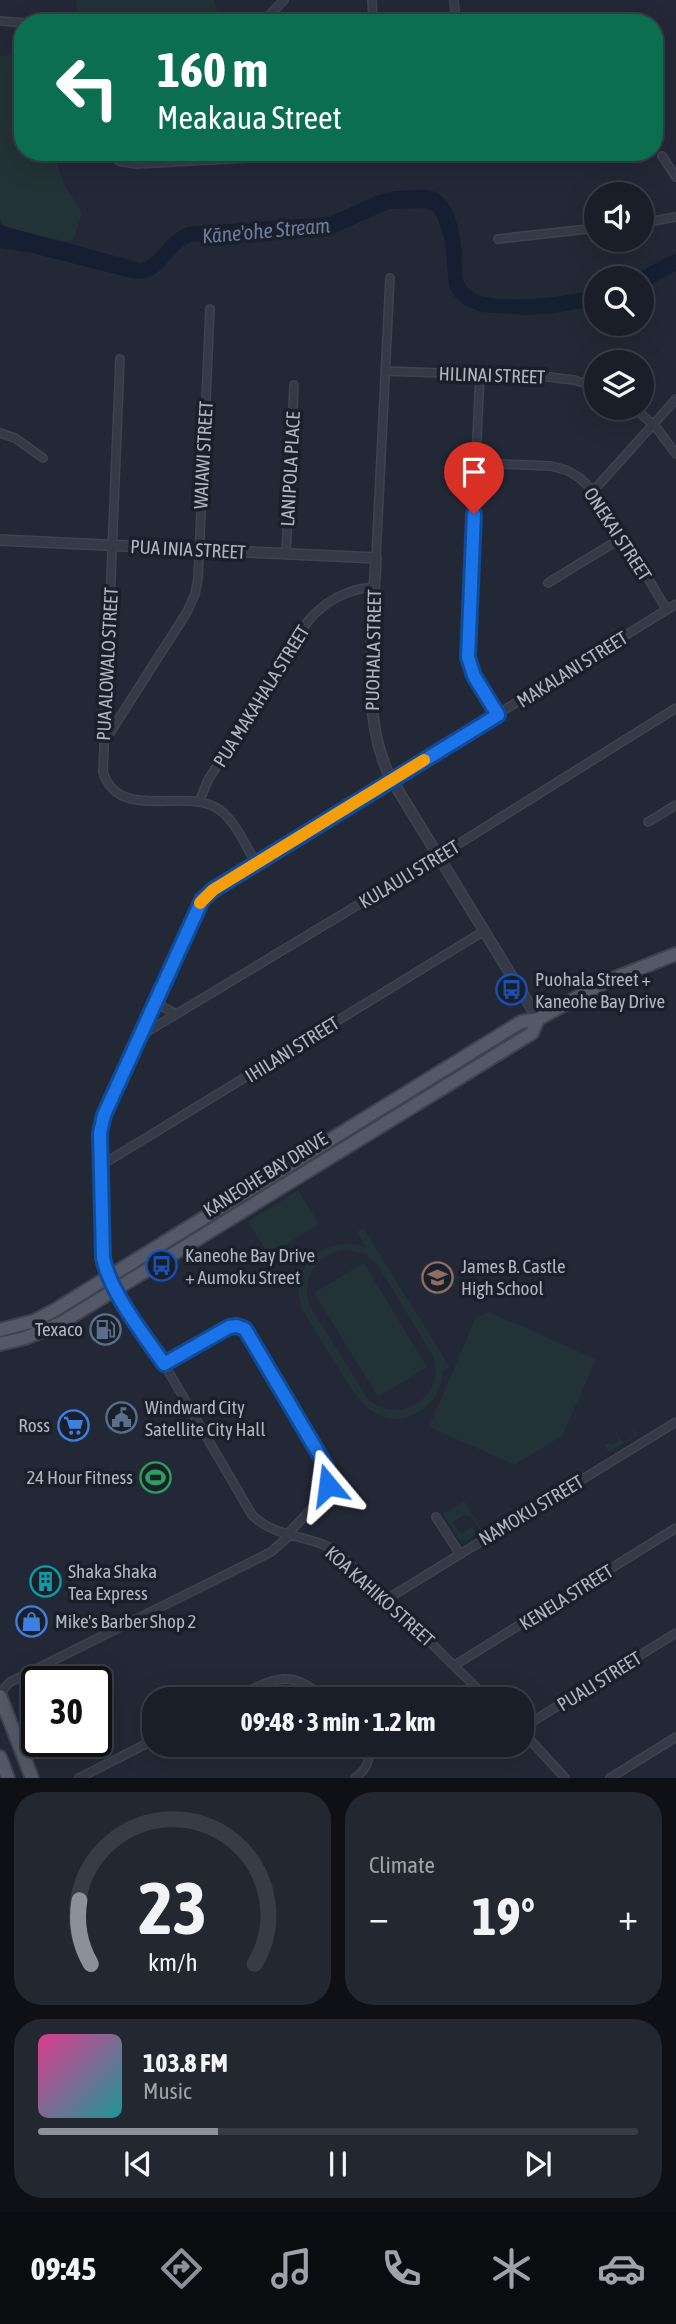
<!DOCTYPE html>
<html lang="en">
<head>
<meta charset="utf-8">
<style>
  body { margin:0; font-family:"Asap Condensed",sans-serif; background:#232730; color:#f1f3f6; height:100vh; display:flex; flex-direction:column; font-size:26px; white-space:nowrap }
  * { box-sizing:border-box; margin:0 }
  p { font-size:23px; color:#9fa2a8 }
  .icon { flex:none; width:38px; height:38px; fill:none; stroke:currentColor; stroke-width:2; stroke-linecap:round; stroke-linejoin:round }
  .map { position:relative; height:1778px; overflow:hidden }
  .sheet { display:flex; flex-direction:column; gap:14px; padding:14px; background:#0e1016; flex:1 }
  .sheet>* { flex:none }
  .guide { position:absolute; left:14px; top:14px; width:649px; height:147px; border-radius:28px; box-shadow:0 7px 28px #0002,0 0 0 2px #383c45; background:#0b6e4f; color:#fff; overflow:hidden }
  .buttons { position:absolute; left:584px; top:182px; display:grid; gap:14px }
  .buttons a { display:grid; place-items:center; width:70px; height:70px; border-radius:50%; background:#1a1e28; box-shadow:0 7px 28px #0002,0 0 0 2px #383c45; font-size:35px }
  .speed { position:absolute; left:21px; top:1666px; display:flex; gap:14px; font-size:35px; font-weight:700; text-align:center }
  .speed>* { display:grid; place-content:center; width:91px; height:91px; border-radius:50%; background:#1a1e28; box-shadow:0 7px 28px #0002,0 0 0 2px #383c45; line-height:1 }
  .speed .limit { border:4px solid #111; border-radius:10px; background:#fff; color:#111 }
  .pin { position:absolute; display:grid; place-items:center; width:60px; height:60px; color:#fff; margin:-72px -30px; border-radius:50% 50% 50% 0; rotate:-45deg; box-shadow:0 0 7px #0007 }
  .pin .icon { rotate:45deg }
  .me { position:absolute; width:77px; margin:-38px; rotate:344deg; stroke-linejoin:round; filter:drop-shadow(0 0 5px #0008) }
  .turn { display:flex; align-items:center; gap:24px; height:147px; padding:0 28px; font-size:32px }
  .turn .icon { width:91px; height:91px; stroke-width:2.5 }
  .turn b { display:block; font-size:49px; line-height:60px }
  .big { font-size:52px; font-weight:700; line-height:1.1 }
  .sheet .widget { flex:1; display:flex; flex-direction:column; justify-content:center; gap:10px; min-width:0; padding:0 24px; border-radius:28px; background:#232730 }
  .sheet .dial { align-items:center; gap:0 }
  .dial svg { height:182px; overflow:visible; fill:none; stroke:#383c45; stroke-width:7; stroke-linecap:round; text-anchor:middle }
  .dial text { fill:#f1f3f6; stroke:none }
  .song { display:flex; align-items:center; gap:21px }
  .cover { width:84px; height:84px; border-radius:10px; background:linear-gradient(135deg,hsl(330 70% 55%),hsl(180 70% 35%)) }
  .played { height:7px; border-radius:4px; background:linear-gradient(90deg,#8c9099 30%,#383c45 30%) }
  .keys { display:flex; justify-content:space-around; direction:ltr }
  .heat { display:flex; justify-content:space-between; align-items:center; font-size:38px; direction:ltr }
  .sheet .tiles { flex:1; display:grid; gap:14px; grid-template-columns:1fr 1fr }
  .widget:last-child { grid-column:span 2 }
  .trip { position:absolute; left:142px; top:1687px; width:392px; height:70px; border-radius:28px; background:#1a1e28; box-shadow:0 7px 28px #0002,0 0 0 2px #383c45; font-weight:700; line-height:70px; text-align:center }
  .tabs { display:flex; height:112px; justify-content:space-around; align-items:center; background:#0a0c10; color:#9fa2a8 }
  .tabs .icon { width:49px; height:49px }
  .tabs .active { color:#8c9099 }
  .tabs b { font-size:32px; color:#f1f3f6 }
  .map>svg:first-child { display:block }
</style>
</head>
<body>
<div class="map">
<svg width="676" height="1778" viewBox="0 0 676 1778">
  <rect width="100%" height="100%" fill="#222835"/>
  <path fill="#233236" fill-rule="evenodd" d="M76 0H214L221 23H78Z
    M19 52 23 63V152H53L64 184 82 213 73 242 5 231 0 217V57Z
    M298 1190 319 1224 269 1255 248 1222Z
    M363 1228 450 1367 443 1371C442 1388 434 1403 419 1412 377 1436 354 1394 336 1364 325 1347 315 1330 304 1313 284 1271 324 1232 366 1247L357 1232ZM345 1250 363 1253 377 1264 433 1356C447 1397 398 1427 367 1398L309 1304C301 1277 317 1253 345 1250Z
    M364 1263 427 1367 378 1397 314 1293Z
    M489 1312 596 1359 563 1435 515 1465 429 1427 476 1317Z
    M612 1425 621 1440 625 1441 635 1435 633 1430 634 1429 638 1435 609 1452 604 1445 609 1443 611 1445 619 1440Z
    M464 1501 482 1530 480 1532 471 1515 468 1517 465 1514 453 1522 461 1535 472 1526 476 1534 465 1541 459 1539 443 1514Z"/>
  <path fill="#161f31" d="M395 191C407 191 427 187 437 193 456 204 461 236 462 256 462 266 460 278 467 287 484 310 572 296 597 289V305L556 313 527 315 482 312 464 305 454 296 449 286 445 241 438 219 434 212 426 208 389 209 333 234 191 242C166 253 165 283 131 278L28 252 0 248V225L141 263C159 258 164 236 187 227L329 217 378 195Z
    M676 253V271L642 289V278H628Z"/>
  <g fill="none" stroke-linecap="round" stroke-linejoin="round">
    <defs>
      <path id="minor" d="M372 0 373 23
        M454 0 456 23
        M0 21 27 23
        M262 23 284 0
        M106 152 119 161 136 164 357 152
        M662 156 676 177
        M642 223 676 217
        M498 239 597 228
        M120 359 103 772C118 821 181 789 215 807 234 817 245 845 256 863
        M386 371 548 377 574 380 597 387
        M480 374 467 650 474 676 498 715
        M634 408 655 426 676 454
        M0 433 15 438 43 458
        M476 463 551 466 566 470 580 478 599 497 667 610
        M594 490 676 399
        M286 554 294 385
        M376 558 390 278
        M548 583 623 537
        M104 742 187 612 195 594 198 579 210 309
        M199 802 208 780 308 621C325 601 349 588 375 587
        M648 822 676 805
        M157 997 163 1007 176 1014
        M140 1036 436 858 676 708
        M100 1166 484 931
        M109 1277 102 1252 99 1141 101 1124 202 900 219 886 676 604
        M116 1289 164 1364 252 1515C276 1539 312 1534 339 1553L488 1699
        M164 1364 229 1327 237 1326 248 1332 326 1466C336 1492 302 1517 287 1535
        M436 1517 460 1554
        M387 1599 676 1422
        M455 1665 676 1528
        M0 1693 10 1682 271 1552 289 1536
        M233 1699C270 1681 290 1665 324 1699
        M522 1728 676 1633
        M522 1731 565 1778
        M79 1778 154 1740
        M355 1778C367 1769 372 1759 367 1745
        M610 1778 676 1737"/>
      <path id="tertiary" d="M0 540 376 558C373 628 359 713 390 777L538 1019"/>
      <path id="primary" d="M0 1330 34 1321 55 1310 521 1022 538 1019 605 982 676 954
        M0 1344 25 1338 61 1323 532 1033 538 1019
        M0 1696 32 1778
        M0 1757 8 1778"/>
    </defs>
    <use href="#minor" stroke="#3e434f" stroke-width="10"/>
    <use href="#tertiary" stroke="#3e434f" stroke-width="12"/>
    <use href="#primary" stroke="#3e434f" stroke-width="16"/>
    <use href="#minor" stroke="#353a46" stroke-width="7"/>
    <use href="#tertiary" stroke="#353a46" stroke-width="9"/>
    <use href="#primary" stroke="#535966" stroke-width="12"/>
  </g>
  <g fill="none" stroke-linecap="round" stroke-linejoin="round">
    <defs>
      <path id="route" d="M328 1485 329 1476 326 1466 245 1329 237 1326 229 1327 164 1364C143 1333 111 1294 103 1258L100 1133 104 1115 202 900 213 890 498 715 474 676 468 657 474 514"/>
    </defs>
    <use href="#route" stroke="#114b97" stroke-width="18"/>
    <use href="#route" stroke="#1a73e8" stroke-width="12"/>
    <path stroke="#f59e0b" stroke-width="12" d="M200 903 213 890 424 760"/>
  </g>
  <defs>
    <symbol id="bus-ring" viewBox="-11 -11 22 22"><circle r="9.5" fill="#1a202a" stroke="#1a4fb4" stroke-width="1.5"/><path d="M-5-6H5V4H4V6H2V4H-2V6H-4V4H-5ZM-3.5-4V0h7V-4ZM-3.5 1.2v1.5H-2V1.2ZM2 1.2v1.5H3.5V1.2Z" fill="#1a4fb4"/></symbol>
    <symbol id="school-ring" viewBox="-11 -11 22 22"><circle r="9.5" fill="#1a202a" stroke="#8d6e63" stroke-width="1.5"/><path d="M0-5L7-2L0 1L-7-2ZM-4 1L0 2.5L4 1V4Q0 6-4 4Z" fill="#8d6e63"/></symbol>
    <symbol id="fuel-ring" viewBox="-11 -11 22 22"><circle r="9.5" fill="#1a202a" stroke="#5c6f8a" stroke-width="1.5"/><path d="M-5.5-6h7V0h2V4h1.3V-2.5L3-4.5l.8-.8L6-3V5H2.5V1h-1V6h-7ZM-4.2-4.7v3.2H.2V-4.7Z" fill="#5c6f8a"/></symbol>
    <symbol id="civic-ring" viewBox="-11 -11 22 22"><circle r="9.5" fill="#1a202a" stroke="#5c6f8a" stroke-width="1.5"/><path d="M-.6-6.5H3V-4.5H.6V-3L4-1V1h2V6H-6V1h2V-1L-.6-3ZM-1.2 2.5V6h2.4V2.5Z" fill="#5c6f8a"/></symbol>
    <symbol id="supermarket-ring" viewBox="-11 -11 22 22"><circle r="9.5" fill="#1a202a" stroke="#3f7fe0" stroke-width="1.5"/><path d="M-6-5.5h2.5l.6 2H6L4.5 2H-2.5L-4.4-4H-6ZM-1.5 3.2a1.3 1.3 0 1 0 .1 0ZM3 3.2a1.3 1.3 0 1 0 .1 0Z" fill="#3f7fe0"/></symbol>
    <symbol id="stadium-ring" viewBox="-11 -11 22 22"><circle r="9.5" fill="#1a202a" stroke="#2e9e5b" stroke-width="1.5"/><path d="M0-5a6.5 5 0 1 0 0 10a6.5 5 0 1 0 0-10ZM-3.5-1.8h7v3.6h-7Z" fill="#2e9e5b"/></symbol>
    <symbol id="building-ring" viewBox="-11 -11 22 22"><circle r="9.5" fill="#1a202a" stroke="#0f9aa8" stroke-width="1.5"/><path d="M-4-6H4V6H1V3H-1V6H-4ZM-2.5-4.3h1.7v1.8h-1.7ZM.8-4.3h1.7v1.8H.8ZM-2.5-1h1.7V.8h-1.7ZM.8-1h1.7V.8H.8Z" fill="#0f9aa8"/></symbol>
    <symbol id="shop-ring" viewBox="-11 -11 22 22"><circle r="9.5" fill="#1a202a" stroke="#3f7fe0" stroke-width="1.5"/><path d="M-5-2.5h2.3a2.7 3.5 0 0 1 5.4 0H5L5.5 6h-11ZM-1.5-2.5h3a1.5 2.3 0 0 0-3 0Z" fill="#3f7fe0"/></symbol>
  </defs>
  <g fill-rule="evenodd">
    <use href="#bus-ring" x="494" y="972" width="35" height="35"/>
    <use href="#bus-ring" x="144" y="1248" width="35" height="35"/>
    <use href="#school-ring" x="420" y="1260" width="35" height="35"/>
    <use href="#fuel-ring" x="88" y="1312" width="35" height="35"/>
    <use href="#civic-ring" x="104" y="1400" width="35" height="35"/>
    <use href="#supermarket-ring" x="56" y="1408" width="35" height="35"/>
    <use href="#stadium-ring" x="138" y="1460" width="35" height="35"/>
    <use href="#building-ring" x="28" y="1564" width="35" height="35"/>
    <use href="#shop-ring" x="14" y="1604" width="35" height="35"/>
  </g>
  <g text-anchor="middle" stroke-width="7" stroke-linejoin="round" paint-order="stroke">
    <g font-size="19" fill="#afb5c3" stroke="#1a202a">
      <text transform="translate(492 375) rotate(2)" y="7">HILINAI STREET</text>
      <text transform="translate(203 455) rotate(-87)" y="7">WAIAWI STREET</text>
      <text transform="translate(290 469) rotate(-87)" y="7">LANIPOLA PLACE</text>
      <text transform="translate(618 534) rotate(57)" y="7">ONEKAI STREET</text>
      <text transform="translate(188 549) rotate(3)" y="7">PUA INIA STREET</text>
      <text transform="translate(373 650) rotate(-89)" y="7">PUOHALA STREET</text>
      <text transform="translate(107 664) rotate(-87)" y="7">PUA ALOWALO STREET</text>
      <text transform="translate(572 669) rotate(-32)" y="7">MAKALANI STREET</text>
      <text transform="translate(261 696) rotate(-58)" y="7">PUA MAKAHALA STREET</text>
      <text transform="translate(409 874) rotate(-31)" y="7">KULAULI STREET</text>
      <text transform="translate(292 1049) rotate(-32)" y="7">IHILANI STREET</text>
      <text transform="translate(265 1174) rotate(-32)" y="7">KANEOHE BAY DRIVE</text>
      <text transform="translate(531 1510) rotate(-31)" y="7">NAMOKU STREET</text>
      <text transform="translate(380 1596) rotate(42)" y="7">KOA KAHIKO STREET</text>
      <text transform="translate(566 1597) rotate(-32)" y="7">KENELA STREET</text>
      <text transform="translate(599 1681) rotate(-32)" y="7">PUALI STREET</text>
    </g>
    <g font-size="19" fill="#afb5c3" stroke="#1a202a" text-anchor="start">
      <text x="535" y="986">Puohala Street +<tspan x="535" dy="22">Kaneohe Bay Drive</tspan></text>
      <text x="185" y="1262">Kaneohe Bay Drive<tspan x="185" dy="22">+ Aumoku Street</tspan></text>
      <text x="461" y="1273">James B. Castle<tspan x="461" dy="22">High School</tspan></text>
      <text x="83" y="1336" text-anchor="end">Texaco</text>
      <text x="145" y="1414">Windward City<tspan x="145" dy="22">Satellite City Hall</tspan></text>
      <text x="50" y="1432" text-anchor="end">Ross</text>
      <text x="133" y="1484" text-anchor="end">24 Hour Fitness</text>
      <text x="68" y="1578">Shaka Shaka<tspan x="68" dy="22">Tea Express</tspan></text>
      <text x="55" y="1628">Mike's Barber Shop 2</text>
    </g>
    <g font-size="21" font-style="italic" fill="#6b7c9f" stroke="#1a202a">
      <text transform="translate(266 231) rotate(-5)" y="7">Kāne'ohe Stream</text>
    </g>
  </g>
</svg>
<div class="buttons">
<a><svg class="icon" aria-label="sound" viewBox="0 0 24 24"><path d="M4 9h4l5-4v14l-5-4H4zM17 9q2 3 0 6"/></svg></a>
<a><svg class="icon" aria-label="search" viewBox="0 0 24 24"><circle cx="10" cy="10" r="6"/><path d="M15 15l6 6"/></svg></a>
<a><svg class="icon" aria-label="layers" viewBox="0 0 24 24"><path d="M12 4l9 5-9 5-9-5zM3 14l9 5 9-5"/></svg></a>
</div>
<div class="speed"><div class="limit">30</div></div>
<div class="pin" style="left:474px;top:514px;background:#d93025"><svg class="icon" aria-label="arrive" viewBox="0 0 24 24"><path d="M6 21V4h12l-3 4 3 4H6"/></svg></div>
<svg class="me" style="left:328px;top:1485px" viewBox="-20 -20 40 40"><path d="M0-17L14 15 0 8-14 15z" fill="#1a73e8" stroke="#fff" stroke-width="4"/></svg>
<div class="trip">09:48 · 3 min · 1.2 km</div>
<div class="guide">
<div class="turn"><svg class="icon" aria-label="left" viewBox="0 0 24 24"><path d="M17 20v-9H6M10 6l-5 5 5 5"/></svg><div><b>160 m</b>Meakaua Street</div></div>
</div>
</div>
<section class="sheet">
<div class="tiles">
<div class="widget dial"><svg viewBox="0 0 100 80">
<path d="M14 69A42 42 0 1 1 86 69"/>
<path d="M14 69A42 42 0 0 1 9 41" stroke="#8c9099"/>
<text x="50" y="56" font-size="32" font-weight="700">23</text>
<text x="50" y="72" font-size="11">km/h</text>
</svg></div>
<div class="widget"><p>Climate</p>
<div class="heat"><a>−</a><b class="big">19°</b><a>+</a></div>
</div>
<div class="widget">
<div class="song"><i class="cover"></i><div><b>103.8 FM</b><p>Music</p></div></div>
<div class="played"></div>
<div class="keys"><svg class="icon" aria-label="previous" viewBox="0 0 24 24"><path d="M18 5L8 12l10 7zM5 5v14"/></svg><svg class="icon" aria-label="pause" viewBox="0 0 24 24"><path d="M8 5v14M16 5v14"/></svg><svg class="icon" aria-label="next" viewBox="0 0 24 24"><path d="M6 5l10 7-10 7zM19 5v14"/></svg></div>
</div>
</div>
</section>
<nav class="tabs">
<b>09:45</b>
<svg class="icon active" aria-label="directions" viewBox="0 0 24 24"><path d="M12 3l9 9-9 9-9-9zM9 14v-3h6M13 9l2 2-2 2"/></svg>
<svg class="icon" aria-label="music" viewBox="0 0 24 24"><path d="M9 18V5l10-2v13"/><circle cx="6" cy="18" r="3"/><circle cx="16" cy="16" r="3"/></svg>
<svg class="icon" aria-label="phone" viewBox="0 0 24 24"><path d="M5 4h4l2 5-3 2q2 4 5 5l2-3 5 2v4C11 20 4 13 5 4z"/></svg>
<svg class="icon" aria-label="climate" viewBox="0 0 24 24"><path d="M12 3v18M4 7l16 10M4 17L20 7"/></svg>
<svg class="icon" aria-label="car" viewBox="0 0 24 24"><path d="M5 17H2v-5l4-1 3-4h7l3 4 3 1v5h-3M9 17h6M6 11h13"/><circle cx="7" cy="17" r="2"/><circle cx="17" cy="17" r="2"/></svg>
</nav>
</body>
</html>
